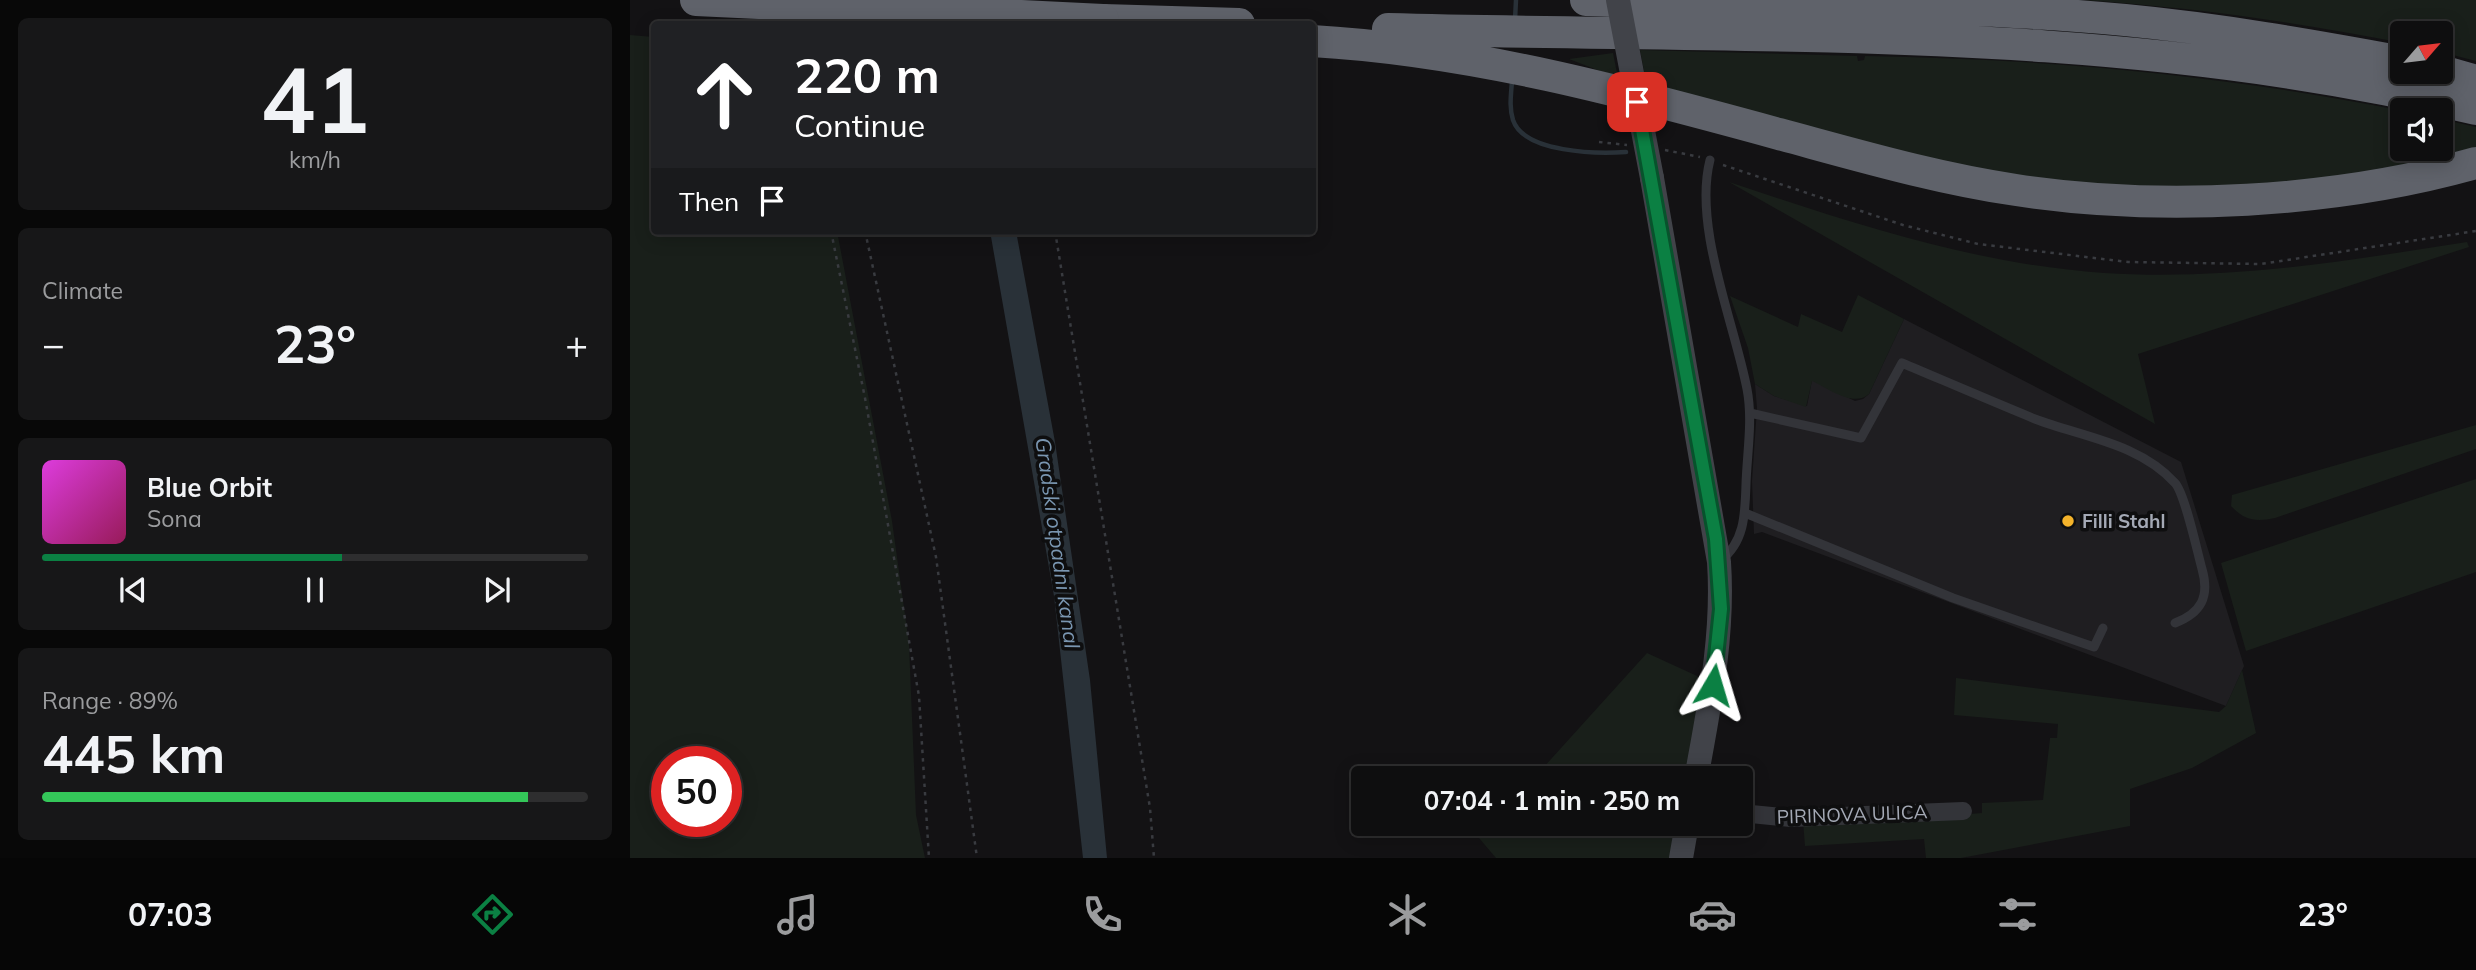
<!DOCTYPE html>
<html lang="en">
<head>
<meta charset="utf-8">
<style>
  body { margin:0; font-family:Mulish,sans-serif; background:#171718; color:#f1f3f6; height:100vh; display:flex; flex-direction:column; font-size:26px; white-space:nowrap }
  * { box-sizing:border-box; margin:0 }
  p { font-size:23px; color:#9b9c9e }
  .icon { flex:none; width:38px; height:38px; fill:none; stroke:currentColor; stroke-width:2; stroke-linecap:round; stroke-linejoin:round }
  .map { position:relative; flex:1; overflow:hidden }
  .drawer { display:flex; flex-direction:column; gap:18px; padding:18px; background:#080808; width:630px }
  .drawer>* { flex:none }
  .guide { position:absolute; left:21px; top:21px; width:665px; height:214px; border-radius:7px; box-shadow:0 4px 18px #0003,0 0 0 2px #2e2e2f; background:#202124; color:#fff; overflow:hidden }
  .needle { width:46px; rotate:62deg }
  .controls { position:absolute; left:1760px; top:21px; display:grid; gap:14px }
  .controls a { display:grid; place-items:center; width:63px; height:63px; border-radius:7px; background:#0e0e0f; box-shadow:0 4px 18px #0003,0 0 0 2px #2e2e2f; font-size:35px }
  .speed { position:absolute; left:21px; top:746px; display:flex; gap:14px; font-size:35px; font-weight:700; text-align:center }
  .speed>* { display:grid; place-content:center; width:91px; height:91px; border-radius:50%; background:#0e0e0f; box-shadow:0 4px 18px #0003,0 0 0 2px #2e2e2f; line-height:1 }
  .speed .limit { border:10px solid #d22; background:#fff; color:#111 }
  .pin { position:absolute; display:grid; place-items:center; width:60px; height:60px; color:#fff; margin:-30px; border-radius:14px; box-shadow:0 4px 10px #0006 }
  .me { position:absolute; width:77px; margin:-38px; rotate:7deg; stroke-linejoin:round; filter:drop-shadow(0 0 5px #0008) }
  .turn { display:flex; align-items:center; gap:24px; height:147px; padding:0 28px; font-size:32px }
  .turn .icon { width:91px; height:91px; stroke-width:2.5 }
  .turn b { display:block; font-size:49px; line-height:60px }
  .then { display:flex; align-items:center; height:66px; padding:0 28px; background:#0003; gap:14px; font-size:26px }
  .big { font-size:52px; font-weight:700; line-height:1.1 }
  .drawer .widget { flex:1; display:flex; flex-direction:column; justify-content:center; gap:10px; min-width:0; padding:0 24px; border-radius:10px; background:#171718 }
  .drawer .dial { align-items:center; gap:0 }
  .dial b { font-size:91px; line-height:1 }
  .song { display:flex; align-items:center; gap:21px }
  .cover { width:84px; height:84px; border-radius:10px; background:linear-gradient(135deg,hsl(300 70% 55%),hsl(330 70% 35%)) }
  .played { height:7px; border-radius:4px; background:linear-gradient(90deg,#0b8043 55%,#2e2e2f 55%) }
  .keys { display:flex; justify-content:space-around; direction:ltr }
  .heat { display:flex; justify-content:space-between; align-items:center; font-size:38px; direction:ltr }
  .charge { height:10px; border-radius:5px; background:linear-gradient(90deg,#34c759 89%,#2e2e2f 0) }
  .trip { position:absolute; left:721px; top:766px; width:402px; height:70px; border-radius:7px; background:#0e0e0f; box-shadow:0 4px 18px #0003,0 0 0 2px #2e2e2f; font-weight:700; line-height:70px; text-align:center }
  .tabs { display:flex; height:112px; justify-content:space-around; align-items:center; background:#060606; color:#9b9c9e }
  .tabs .icon { width:49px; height:49px }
  .tabs .on { color:#0b8043 }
  .tabs b { font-size:32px; color:#f1f3f6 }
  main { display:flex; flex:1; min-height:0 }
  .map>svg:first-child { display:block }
</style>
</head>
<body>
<main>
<section class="drawer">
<div class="widget dial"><b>41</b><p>km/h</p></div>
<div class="widget"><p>Climate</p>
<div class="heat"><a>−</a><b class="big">23°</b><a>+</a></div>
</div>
<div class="widget">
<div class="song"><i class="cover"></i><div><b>Blue Orbit</b><p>Sona</p></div></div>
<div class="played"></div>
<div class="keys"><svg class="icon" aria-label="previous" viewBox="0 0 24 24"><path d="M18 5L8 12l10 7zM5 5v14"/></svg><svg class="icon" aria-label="pause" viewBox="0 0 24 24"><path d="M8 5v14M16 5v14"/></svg><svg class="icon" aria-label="next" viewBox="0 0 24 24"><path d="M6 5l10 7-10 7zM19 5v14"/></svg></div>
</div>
<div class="widget"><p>Range · 89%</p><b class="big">445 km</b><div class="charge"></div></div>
</section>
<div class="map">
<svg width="1846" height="858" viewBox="0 0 1846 858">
  <rect width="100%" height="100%" fill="#131214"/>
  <path fill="#1f1e21" d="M1274 319 1551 462 1614 666 1596 706 1132 532 1124 534 1122 481 1127 408 1125 384 1144 396 1177 406 1182 380 1225 401 1233 399 1239 394Z"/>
  <path fill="#191f1a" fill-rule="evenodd" d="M1452 0H1846V61L1811 52V33H1773V43C1667 22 1560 7 1452 0Z
    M0 35 24 37V231H207L262 521 279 644 286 815 295 858H0ZM37 761H96V821H37Z
    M1010 50 1227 56 1228 61 1234 60 1235 56C1416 59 1595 75 1773 111V149H1811V119L1846 127V147L1783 165 1630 187 1490 189 1338 171 1017 86Z
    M983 53 988 78 939 59Z
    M1099 182C1221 223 1344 264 1474 273 1596 281 1717 261 1837 242L1839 247 1508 354 1525 424Z
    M1228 295 1274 319 1239 394C1223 408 1198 388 1182 381L1176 407 1144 396 1125 384 1118 348 1100 296 1168 327 1171 314 1212 332Z
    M1846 425V449L1645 518C1626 522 1615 521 1601 506L1602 495Z
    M1846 479V572L1616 651 1591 563Z
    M1017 653 1078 681 1058 779H903Z
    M1612 670 1626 733 1562 768 1500 789V826L1331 858H1296L1294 839 1175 846 1173 821 1290 818 1352 813V803L1413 800 1420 738H1427L1428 724 1324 715 1326 678 1589 712 1596 706Z
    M862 824H1048L1040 858H866L849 838Z"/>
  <path fill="#293138" d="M360 231H386L425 442 460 680 477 858H453L424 596Z"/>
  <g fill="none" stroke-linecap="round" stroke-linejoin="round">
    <path stroke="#293138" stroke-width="4.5" d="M885 20 886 0
      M882 81C881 95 879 107 883 120 894 153 968 154 996 152"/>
    <path stroke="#393b40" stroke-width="2.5" stroke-dasharray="3.5 5" stroke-linecap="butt" d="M969 142 997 145
      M1035 150 1070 157
      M1093 165 1273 225 1348 244 1498 262 1631 264 1846 231
      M201 231 235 398 289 696 299 858
      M235 231 306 557 347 858
      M425 231 520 808 524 858"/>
    <path stroke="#333439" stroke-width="9" d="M1080 160C1063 226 1104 322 1117 389 1123 420 1117 453 1116 484 1115 514 1115 542 1090 561
      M1120 413 1231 438 1272 363C1317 382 1361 401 1405 419 1452 437 1509 443 1545 483 1555 494 1567 551 1572 569 1580 597 1571 613 1545 623
      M1115 513 1323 598 1464 647 1473 628"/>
    <path stroke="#333439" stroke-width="18" d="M1111 813 1161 818 1333 811"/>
    <path stroke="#414349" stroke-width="24" d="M1022 178 1089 562C1094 636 1079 707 1066 779
      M1051 858 1057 824"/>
    <path stroke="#5f626a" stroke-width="32" d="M956 0C1135 7 1317 3 1495 20 1589 29 1681 45 1773 62
      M473 20 609 24
      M758 29C1124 39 1486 22 1846 109
      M682 41C841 50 996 92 1149 134 1227 155 1305 178 1386 190 1530 212 1705 203 1846 163
      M1811 71 1846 81"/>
    <path stroke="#414349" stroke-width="24" d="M988 0 1022 178"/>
    <path stroke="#5f626a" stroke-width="32" d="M66 0 473 20"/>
  </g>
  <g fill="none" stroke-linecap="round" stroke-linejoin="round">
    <defs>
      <path id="route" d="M1007 102 1086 539 1091 609 1083 685"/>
    </defs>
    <use href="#route" stroke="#07532c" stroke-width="18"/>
    <use href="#route" stroke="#0b8043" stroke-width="12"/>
  </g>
  <circle fill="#f4b32b" stroke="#0e0e0f" stroke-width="2.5" cx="1438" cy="521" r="7"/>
  <g text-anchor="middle" stroke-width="7" stroke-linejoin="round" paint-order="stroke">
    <g font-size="19" font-weight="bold" fill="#a4a9b5" stroke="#0e0e0f" text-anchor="start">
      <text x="1452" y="528">Filli Stahl</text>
    </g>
    <g font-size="19" fill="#a4a9b5" stroke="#0e0e0f">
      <text transform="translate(1222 814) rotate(-2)" y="7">PIRINOVA ULICA</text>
    </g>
    <g font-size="21" font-style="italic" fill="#7a96b1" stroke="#0e0e0f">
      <text transform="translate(427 543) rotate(82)" y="7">Gradski otpadni kanal</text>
    </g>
  </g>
</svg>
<div class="controls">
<a><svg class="needle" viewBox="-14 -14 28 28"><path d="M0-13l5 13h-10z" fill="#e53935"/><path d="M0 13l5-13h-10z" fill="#9b9c9e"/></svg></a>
<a><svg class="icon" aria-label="sound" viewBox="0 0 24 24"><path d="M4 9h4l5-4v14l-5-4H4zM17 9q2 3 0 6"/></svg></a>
</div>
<div class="speed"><div class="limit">50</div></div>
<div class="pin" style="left:1007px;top:102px;background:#d93025"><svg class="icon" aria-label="arrive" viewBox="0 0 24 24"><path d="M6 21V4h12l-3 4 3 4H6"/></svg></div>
<svg class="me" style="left:1083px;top:685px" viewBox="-20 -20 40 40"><path d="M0-17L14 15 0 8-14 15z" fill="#0b8043" stroke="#fff" stroke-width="4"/></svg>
<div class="trip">07:04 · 1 min · 250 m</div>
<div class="guide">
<div class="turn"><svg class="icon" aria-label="ahead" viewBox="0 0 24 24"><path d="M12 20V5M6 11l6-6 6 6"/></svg><div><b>220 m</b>Continue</div></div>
<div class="then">Then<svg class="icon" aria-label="arrive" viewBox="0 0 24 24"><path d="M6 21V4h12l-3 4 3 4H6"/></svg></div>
</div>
</div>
</main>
<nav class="tabs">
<b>07:03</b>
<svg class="icon on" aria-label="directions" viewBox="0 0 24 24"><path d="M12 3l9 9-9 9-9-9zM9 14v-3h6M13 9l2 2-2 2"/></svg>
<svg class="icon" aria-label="music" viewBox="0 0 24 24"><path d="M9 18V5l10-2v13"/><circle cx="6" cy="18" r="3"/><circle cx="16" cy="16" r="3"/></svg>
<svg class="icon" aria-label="phone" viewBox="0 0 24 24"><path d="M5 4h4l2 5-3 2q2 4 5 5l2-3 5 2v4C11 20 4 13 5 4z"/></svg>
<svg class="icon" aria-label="climate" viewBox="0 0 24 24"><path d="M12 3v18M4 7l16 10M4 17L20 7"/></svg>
<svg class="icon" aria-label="car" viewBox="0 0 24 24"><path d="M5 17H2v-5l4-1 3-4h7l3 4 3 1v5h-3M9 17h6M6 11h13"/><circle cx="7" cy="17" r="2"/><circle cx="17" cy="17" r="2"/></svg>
<svg class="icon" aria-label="filters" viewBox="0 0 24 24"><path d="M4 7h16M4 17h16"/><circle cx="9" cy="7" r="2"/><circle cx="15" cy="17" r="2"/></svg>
<b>23°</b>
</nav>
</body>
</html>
